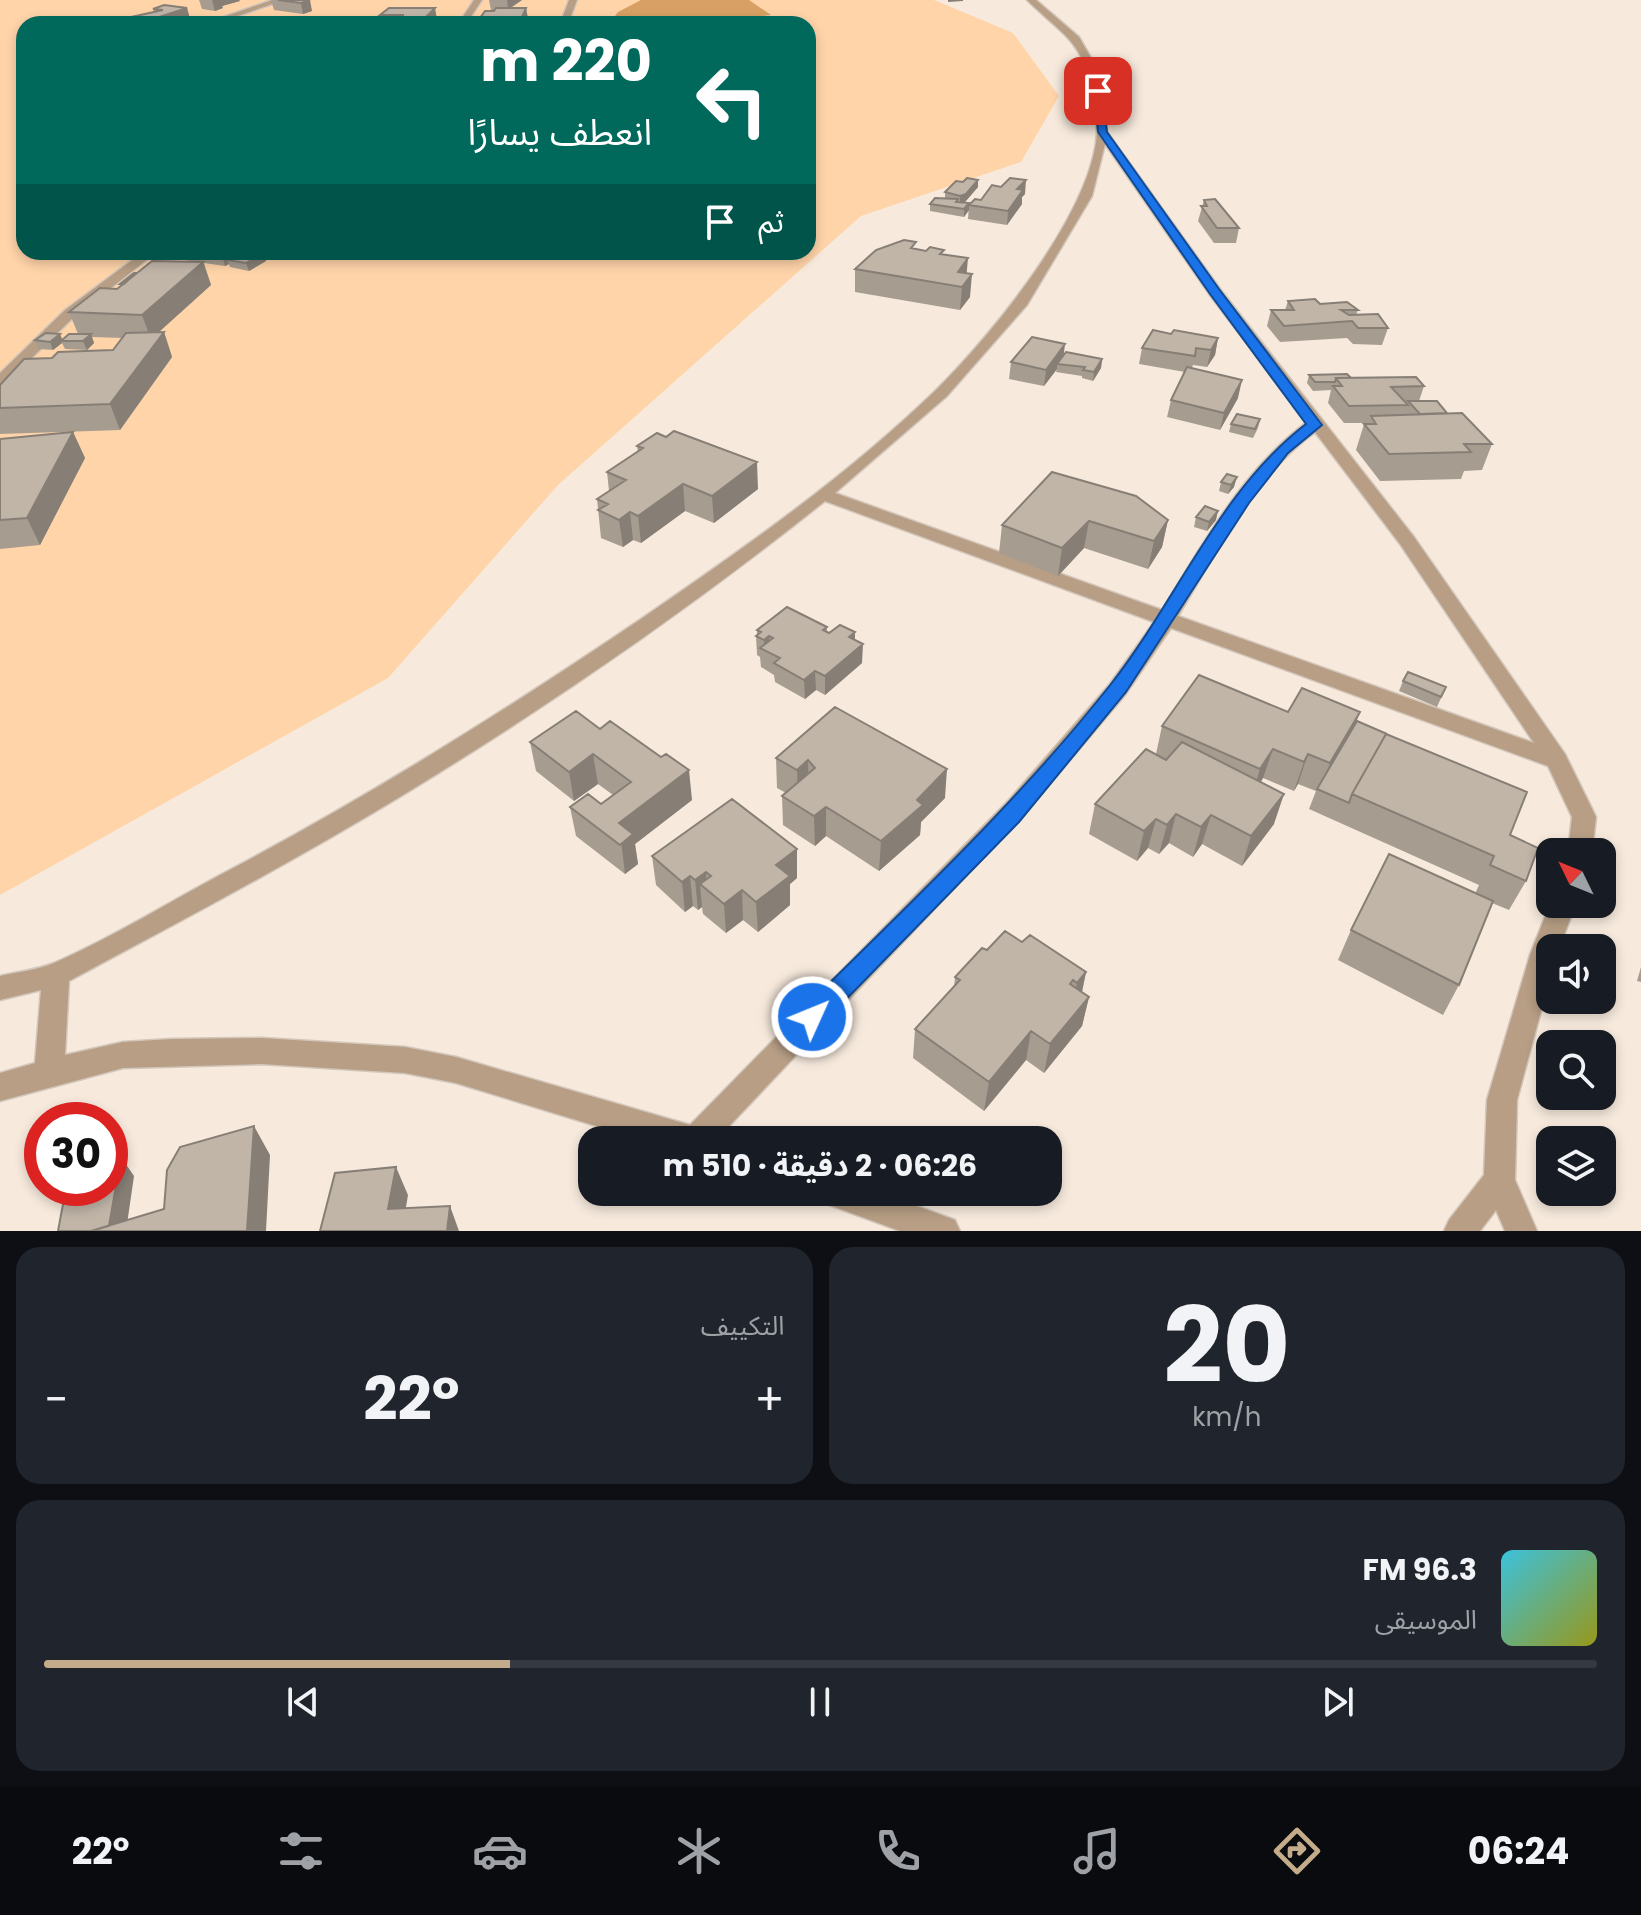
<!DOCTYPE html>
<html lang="ar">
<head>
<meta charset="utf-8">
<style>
  body { margin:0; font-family:Poppins,"Noto Sans Arabic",sans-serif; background:#20242c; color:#f1f3f6; direction:rtl; height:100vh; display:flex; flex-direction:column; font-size:30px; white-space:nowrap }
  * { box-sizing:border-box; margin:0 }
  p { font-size:26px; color:#9ea1a6 }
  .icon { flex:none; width:44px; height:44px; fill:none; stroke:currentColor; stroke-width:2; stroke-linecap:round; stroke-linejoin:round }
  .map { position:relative; height:1231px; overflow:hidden; direction:ltr }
  .side { display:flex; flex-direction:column; gap:16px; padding:16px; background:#0d0f14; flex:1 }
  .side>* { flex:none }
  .hud { position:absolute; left:16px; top:16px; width:800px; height:244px; border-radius:24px; box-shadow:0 4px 12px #0003; direction:rtl; background:#00695c; color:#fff; overflow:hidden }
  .needle { width:52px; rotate:313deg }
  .tools { position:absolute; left:1536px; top:838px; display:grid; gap:16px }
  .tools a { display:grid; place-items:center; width:80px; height:80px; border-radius:16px; background:#171b24; box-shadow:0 4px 12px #0003; font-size:40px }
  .speed { position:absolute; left:24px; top:1102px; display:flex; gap:16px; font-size:40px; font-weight:700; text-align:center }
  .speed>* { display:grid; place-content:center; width:104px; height:104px; border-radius:50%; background:#171b24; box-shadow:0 4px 12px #0003; line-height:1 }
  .speed .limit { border:12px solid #d22; background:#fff; color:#111 }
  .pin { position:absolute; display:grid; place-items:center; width:68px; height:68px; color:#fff; margin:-34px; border-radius:16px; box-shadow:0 4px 12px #0006 }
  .me { position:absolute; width:88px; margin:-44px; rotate:46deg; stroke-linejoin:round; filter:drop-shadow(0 0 6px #0008) }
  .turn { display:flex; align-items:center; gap:28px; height:168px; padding:0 32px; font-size:36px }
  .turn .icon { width:104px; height:104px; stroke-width:2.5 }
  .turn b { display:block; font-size:56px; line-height:68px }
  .then { display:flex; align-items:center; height:76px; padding:0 32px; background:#0003; gap:16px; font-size:30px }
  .big { font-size:60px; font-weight:700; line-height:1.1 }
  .side .widget { flex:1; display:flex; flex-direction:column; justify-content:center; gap:12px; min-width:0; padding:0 28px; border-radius:24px; background:#20242c }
  .side .dial { align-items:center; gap:0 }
  .dial b { font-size:104px; line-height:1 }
  .song { display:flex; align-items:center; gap:24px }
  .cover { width:96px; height:96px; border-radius:12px; background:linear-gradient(135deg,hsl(190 70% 55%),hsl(60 70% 35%)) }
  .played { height:8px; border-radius:4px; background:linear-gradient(90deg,#c4ac8a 30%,#363941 30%) }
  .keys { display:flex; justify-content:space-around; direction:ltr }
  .heat { display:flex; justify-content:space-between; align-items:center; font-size:44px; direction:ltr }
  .side .tiles { flex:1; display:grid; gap:16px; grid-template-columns:1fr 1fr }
  .widget:last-child { grid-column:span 2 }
  .trip { position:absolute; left:578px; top:1126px; width:484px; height:80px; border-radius:24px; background:#171b24; box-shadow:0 4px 12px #0003; font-weight:700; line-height:80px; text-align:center; direction:rtl }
  .tabs { display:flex; height:128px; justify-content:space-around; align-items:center; background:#090b0e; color:#9ea1a6 }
  .tabs .icon { width:56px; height:56px }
  .tabs .selected { color:#c4ac8a }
  .tabs b { font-size:36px; color:#f1f3f6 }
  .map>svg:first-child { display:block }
</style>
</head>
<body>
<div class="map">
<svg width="1641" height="1231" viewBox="0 0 1641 1231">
  <rect width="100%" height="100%" fill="#f7eadd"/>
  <path fill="#ffd4a9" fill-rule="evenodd" d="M0 0H934L1013 33 1059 96 1021 162 861 216 558 485 388 678 0 895ZM24 24H808V252H24Z"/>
  <path fill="#d8a064" d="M641 0H749L771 15 689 24H609L618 12Z"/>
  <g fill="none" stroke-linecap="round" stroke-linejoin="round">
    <defs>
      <path id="minor" d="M272 0H284L215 24H203Z
        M474 0H482L466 24H458Z
        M569 0H577L568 24H560Z
        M1027 0H1036L1079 37 1098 70 1107 132 1220 289 1414 537 1565 754 1596 817 1592 852H1568L1572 817 1548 766 1171 628 1125 695 1025 813 716 1140H642L456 1083 405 1073 262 1064 123 1068 0 1101V1073L35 1063 41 990 0 1000V976C17 972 37 970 54 963 111 938 166 904 222 874 367 798 505 711 641 619 743 549 846 477 935 391 991 336 1092 213 1097 133 1097 123 1094 112 1093 102 1084 40 1068 40 1027 0ZM1105 144 1210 295 1307 422C1242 470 1204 543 1162 610L835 493 947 396 1027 305 1092 196ZM1315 432 1400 544 1534 743 1178 616C1217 552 1253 477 1315 432ZM825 501 1154 622 1109 685 1008 801 690 1125 456 1057 405 1047 262 1038 172 1039 123 1042 65 1055 69 981C181 921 294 861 403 795 549 706 691 608 825 501Z
        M143 252H157L75 316 5 384 0 386V373L65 310Z
        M1550 904H1576L1559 948H1550V978L1517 1100 1515 1180 1537 1231H1505L1496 1210 1480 1231H1444L1449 1220 1484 1175 1487 1100 1530 955Z
        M819 1192H879L955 1220 960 1231H900L824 1203Z"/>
    </defs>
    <use href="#minor" stroke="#d3c7bc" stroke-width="3"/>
    <use href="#minor" fill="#b79e85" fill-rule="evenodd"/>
  </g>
  <path fill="#a69c90" d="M199 0H239L240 1 222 6 223 8 215 11 202 9Z
    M271 0H308L312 11 303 14 274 10Z
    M489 0H522L511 8H526L528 19 526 24H481L480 18 495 10H491Z
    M187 8 190 19 175 24H123L122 19 154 12 153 9Z
    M389 8 437 19 432 24H382L380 15Z
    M978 187 965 202H963L969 203V210L964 217 930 211V204L945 198V192Z
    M1025 194 1022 197V204L1007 225 968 219 969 205Z
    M1204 200 1239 228 1236 243H1214L1198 221Z
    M916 249 944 255 967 273 970 297 960 310 855 292V269Z
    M182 252H255L264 254 266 261 249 271 230 267 229 264 225 266 204 263 211 285 159 332H164L172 357 120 430 0 434V385L52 358 113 350 123 338 92 337 94 343 87 350 65 349 62 343 53 350 39 349 35 340H62L78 334 69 312 117 289 121 286 120 284 199 262 184 260Z
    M1288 301 1320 304 1358 310 1356 315 1388 328 1382 345 1353 344 1347 338 1280 342 1267 326 1271 310H1285Z
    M1171 334 1218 338 1215 355 1207 367 1193 365 1192 368 1238 398 1220 430 1167 417 1171 400 1185 372 1139 364 1142 348Z
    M1064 355 1102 359 1101 368 1093 381 1082 378V376L1056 372 1057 369 1044 386 1009 379 1011 362Z
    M1309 375 1424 386 1419 401 1447 413 1492 444 1482 470 1464 471 1461 479 1380 481 1356 450 1364 424H1368L1369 423H1344L1328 403 1331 390 1313 391 1307 383Z
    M1260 419 1258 428 1253 438 1229 432 1231 424Z
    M73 432 85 458 40 545 0 549V439Z
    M637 446 758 489 714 523 685 511 641 543 633 540 623 547 601 538 597 499 609 491 607 472 638 452Z
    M1052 472 1168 520 1162 547 1148 569 1084 548 1058 576 999 553 1002 525Z
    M1221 482 1234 487 1228 494 1219 491Z
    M1196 517 1216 520 1207 531 1194 527Z
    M827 627V632L855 640 862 663 825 695 816 690 805 699 775 682 774 675 761 667 760 657 757 655 756 636 757 635V630Z
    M1403 681 1446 687 1437 707 1399 691Z
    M835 707 945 798 921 822 920 835 879 871 826 836 815 846 783 825 782 796 786 793 777 788 776 758Z
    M576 711 692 800 635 844 638 864 625 874 576 836 570 807 601 804 613 795 598 784 574 801 536 771 530 742Z
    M1288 712 1357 721 1510 835 1526 881 1509 910 1492 903 1459 985 1443 1015 1338 960 1351 930 1475 894 1479 885 1309 809 1316 791 1298 784 1294 791 1263 778 1261 782 1274 824 1242 866 1202 844 1193 857 1169 843 1159 854 1148 848 1137 861 1089 834 1095 804 1156 754 1162 726Z
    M652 856 797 878 790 884V905L758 932 743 920 726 933 703 914 702 907 698 910 693 906 685 912 656 885Z
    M1022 942 1086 972 1082 992 1089 997 1082 1026 1044 1073 1026 1060 984 1111 913 1058 915 1029 954 987 955 977 987 950Z
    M1641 967V982L1637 981Z"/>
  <path fill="#877f76" d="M212 0H239L240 1 222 6 223 8 215 11Z
    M310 0 312 11 303 14 301 3Z
    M507 0H522L508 9Z
    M948 0H963V1L948 2Z
    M187 8 190 19 175 24H144V22Z
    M435 8 437 19 432 24H426L425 18Z
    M526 8 528 19 526 24H523L522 17Z
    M978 180V187L965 202 960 204V196Z
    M1026 180 1025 194 1022 197V204L1007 225 1008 211 1017 189Z
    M969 203V210L964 217V209Z
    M221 252H250L227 260 229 264 225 266Z
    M264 254 266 261 249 271 246 263Z
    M968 258 966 281 972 274 970 297 960 310 962 287 958 272Z
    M203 262 211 285 151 339 142 315Z
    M164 332 172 357 120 430 110 404Z
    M60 334 63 341H61L62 343 53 350 50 342Z
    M91 334 94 343 87 350 83 341Z
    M1218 338 1215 355 1207 367 1211 350Z
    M1065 344 1063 361 1057 364V369L1044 386 1046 370Z
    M1102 359 1101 368 1093 381 1094 372Z
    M1242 380 1238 398 1220 430 1224 413Z
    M73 432 85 458 40 545 27 518Z
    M757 462 758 489 714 523 712 496Z
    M1237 477 1234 487 1228 494 1231 485Z
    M683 484 685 511 641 543 638 516Z
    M1218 511 1216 520 1207 531 1209 522Z
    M630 512 633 540 623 547 619 520Z
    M1168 520 1162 547 1148 569 1154 541Z
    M1089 521 1084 548 1058 576 1062 548Z
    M855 632V651L863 644 862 663 825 695V676L849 637Z
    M769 636 770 653 764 650V640Z
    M815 671 816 690 805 699 804 680Z
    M1360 712 1349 741 1320 792 1330 763Z
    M1273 749 1263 778 1251 798 1260 769Z
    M593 754 598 784 574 801 569 772Z
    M1308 754 1298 784 1294 791 1304 762Z
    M808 760 809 790 798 800 797 770Z
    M947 769 945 798 921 822 920 835 879 871 881 841 917 800Z
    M689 770 692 800 635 844 638 864 625 874 619 823Z
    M1284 794 1274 824 1242 866 1251 836Z
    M826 807V836L815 846 814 816Z
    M1176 814 1169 843 1159 854 1167 825Z
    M1211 815 1202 844 1193 857 1201 827Z
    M1156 819 1148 848 1137 861 1144 831Z
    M797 849V878L790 884V905L758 932 756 902 776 865Z
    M706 872 707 890 700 884 702 907 698 910 695 880Z
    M690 876 693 906 685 912 682 882Z
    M742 890 743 920 726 933 724 904Z
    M1086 972 1080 1001 1071 1012 1077 983Z
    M1089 997 1082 1026 1044 1073 1050 1044Z
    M1031 1031 1026 1060 984 1111 989 1082Z
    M254 1126 270 1155 266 1231H247Z
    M121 1157 134 1176 126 1231H94Z
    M396 1167 408 1195 402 1231 388 1209Z
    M450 1206 459 1231H447Z"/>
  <path fill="#c1b5a8" stroke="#877f76" stroke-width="2" d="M278 0H310L301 3Z
    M164 5 187 8 144 22 122 19 163 10 153 9Z
    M389 8H435L425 18H403V15H380Z
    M496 8H526L522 17 480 18 485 11H494Z
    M228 19 255 22 253 24H234L227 23Z
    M967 178 978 180 966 194 960 196 945 192 956 181 963 182Z
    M1010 178 1026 180 1017 189 1023 190 1008 211 969 205 975 199 981 200 992 185 1001 187Z
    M935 198 958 199 956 202 969 203 964 209 930 204Z
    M1215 199 1239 228H1217L1201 206H1207L1204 200Z
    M904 240 916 242 911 248 926 251 930 247 944 250 940 254 968 258 958 272 972 274 962 287 855 269 876 250Z
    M241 252H255L264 254 246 263 227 260Z
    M152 261 203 262 142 315 69 312 100 288 117 289Z
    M134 273H136L124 284H120Z
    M1315 299 1320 304 1347 302 1358 310H1341L1349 315 1378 314 1388 328H1358L1352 321 1284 326 1271 310H1294L1288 301Z
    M1153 330 1171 334 1174 330 1218 338 1211 350 1196 348 1195 356 1142 348Z
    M164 332 110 404 0 408V385L24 359 52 358 58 352 113 350 126 333Z
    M46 333 60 334 50 342 35 340Z
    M69 334H91L83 341H61Z
    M1032 337 1065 344 1046 370 1011 362Z
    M1066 352 1102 359 1094 372 1083 370 1085 367 1057 364Z
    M1187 367 1242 380 1224 413 1171 400Z
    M1347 374 1351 378H1336L1335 382H1315L1309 375Z
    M1416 377 1424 386 1391 387 1408 405 1349 406 1333 386H1342L1336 378Z
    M1408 401H1437L1447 413 1420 414Z
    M1462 413 1492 444H1464L1471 452 1389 454 1364 424H1376L1371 416Z
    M1237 414 1260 419 1255 429 1231 424Z
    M674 431 757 462 712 496 683 484 638 516 630 512 619 520 598 510 608 504 597 499 626 480 607 472 643 448 637 446 657 433 666 437Z
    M73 432 27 518 0 520V439Z
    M1052 472 1136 496 1168 520 1154 541 1089 521 1062 548 1002 525Z
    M1227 474 1237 477 1231 485 1221 482Z
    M1205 506 1218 511 1209 522 1196 517Z
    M787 607 827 627 823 630 829 633 840 625 855 632 849 637 863 644 825 676 815 671 804 680 774 663 780 658 760 648 773 638 769 636 764 640 756 636 761 632 757 630Z
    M1408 672 1446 687 1441 697 1403 681Z
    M1199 675 1288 712 1302 688 1360 712 1330 763 1308 754 1304 762 1273 749 1260 769 1162 726Z
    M835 707 947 769 917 800 923 805 881 841 826 807 814 816 782 796 815 768 808 760 797 770 776 758Z
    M576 711 600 729 610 721 661 757 666 754 689 770 619 823 633 834 620 845 570 807 588 794 601 804 631 782 593 754 569 772 530 742Z
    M1357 721 1387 734H1386L1352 794 1349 803 1317 789Z
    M1386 734 1527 792 1510 835 1538 848 1526 881 1490 865 1494 856 1352 794Z
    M1182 742 1284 794 1251 836 1211 815 1201 827 1176 814 1167 825 1156 819 1144 831 1095 804 1146 749 1166 760Z
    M732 799 797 849 776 865 790 876 756 902 742 890 724 904 700 884 711 876 706 872 695 880 690 876 682 882 652 856Z
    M1389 854 1493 901 1459 985 1351 930Z
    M1005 931 1022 942 1030 935 1086 972 1077 983 1073 980 1070 984 1089 997 1050 1044 1031 1031 989 1082 915 1029 960 980 955 977 982 948 987 950Z
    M254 1126 247 1231H91L164 1209 167 1170 180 1147Z
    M121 1157 109 1226 91 1231H58L66 1188H110V1159Z
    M396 1167 388 1209 450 1206 447 1231H320L335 1173Z"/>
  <path fill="#1a73e8" stroke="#114b97" stroke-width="2" d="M1098 89 1102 91 1107 132 1219 289 1322 425 1288 453 1249 503 1126 692 1019 822 821 1025 812 1029 803 1025 799 1017 803 1009C909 904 1018 802 1111 684 1177 600 1220 490 1306 424L1210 294 1098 132 1094 91Z"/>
</svg>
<div class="tools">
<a><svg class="needle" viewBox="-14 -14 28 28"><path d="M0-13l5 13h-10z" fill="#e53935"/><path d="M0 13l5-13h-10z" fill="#9ea1a6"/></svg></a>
<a><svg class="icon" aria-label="sound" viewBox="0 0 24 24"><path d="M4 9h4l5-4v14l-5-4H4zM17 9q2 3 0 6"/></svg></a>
<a><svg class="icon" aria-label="search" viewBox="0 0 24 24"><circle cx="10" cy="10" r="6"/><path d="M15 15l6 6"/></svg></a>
<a><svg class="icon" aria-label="layers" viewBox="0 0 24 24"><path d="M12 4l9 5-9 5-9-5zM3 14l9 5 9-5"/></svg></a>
</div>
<div class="speed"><div class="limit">30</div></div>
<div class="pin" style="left:1098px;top:91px;background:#d93025"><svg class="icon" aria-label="arrive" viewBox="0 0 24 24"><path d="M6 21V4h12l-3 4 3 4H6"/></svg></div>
<svg class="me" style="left:812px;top:1017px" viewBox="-20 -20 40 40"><circle r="17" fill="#1a73e8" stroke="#fff" stroke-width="3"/><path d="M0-11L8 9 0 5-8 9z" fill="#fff"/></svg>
<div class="trip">06:26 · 2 دقيقة · 510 m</div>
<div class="hud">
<div class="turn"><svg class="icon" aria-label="left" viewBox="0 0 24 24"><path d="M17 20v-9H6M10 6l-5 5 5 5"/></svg><div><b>220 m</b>انعطف يسارًا</div></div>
<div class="then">ثم<svg class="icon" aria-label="arrive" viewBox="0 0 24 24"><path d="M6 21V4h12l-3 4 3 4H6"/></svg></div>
</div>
</div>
<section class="side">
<div class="tiles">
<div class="widget dial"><b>20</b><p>km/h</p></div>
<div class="widget"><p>التكييف</p>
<div class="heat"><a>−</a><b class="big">22°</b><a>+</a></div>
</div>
<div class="widget">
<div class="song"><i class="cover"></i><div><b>96.3 FM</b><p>الموسيقى</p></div></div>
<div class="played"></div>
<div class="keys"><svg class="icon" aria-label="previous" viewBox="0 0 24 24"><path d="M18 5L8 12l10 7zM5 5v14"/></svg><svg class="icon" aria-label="pause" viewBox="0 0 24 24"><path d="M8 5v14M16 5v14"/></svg><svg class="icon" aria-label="next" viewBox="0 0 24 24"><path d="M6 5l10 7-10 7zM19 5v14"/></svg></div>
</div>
</div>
</section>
<nav class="tabs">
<b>06:24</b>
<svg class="icon selected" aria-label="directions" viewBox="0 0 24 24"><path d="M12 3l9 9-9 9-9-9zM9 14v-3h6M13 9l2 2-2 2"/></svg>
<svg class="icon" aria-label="music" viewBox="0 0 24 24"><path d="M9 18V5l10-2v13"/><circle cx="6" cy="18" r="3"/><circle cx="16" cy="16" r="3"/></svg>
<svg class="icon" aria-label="phone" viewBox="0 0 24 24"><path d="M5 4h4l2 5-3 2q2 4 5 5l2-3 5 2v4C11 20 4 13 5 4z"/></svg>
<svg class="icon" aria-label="climate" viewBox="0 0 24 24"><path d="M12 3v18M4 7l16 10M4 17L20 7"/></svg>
<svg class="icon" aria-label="car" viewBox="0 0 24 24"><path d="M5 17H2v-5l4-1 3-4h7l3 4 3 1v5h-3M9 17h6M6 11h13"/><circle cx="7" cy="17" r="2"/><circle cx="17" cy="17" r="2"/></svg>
<svg class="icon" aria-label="filters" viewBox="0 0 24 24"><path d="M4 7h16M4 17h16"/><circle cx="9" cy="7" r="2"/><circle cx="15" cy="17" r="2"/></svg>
<b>22°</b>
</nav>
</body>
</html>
